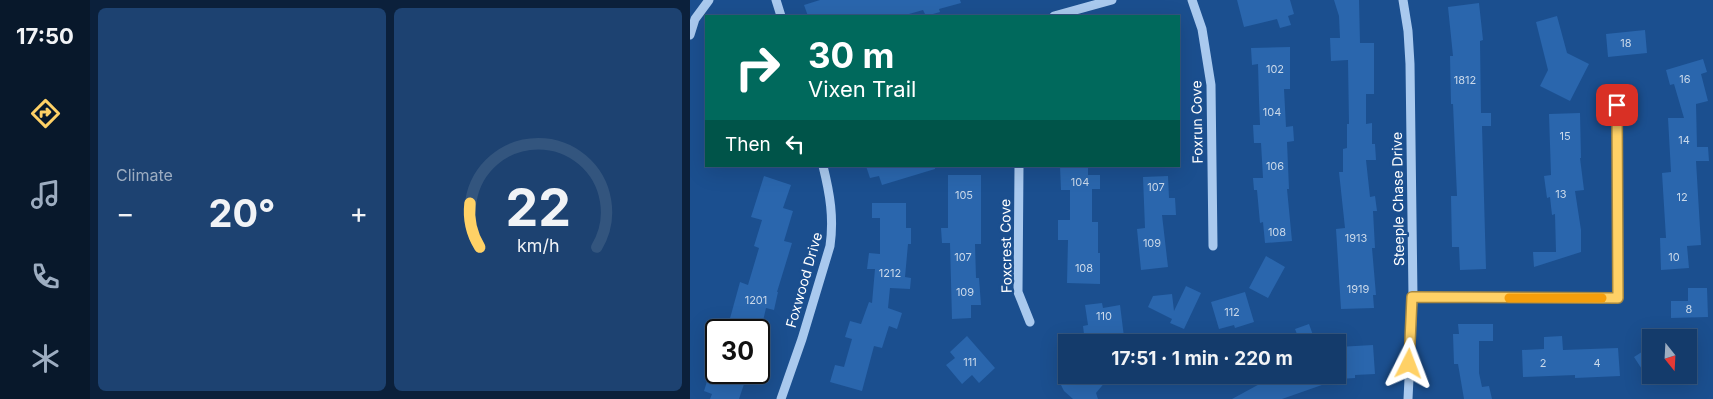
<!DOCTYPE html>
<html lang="en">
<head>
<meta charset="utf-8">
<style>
  body { margin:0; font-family:Inter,sans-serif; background:#1d4271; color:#f1f3f6; height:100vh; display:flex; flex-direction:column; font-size:19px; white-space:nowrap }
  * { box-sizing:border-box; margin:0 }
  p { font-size:16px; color:#9dadc1 }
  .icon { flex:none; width:28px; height:28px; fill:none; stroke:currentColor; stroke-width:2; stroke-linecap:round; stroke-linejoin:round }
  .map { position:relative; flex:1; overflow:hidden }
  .panel { display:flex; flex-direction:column; gap:8px; padding:8px; background:#0b203b; width:600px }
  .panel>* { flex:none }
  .top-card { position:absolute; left:15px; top:15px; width:475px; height:152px; border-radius:0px; box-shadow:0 5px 20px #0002,0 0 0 1px #33557e; background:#00695c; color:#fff; overflow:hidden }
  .needle { width:32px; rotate:162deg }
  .tools { position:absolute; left:952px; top:329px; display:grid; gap:10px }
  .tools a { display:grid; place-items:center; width:55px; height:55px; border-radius:0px; background:#143b6b; box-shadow:0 5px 20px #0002,0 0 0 1px #33557e; font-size:25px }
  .speed { position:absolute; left:15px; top:319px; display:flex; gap:10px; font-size:25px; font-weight:700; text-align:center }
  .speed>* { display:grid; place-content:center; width:65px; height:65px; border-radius:50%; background:#143b6b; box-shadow:0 5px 20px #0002,0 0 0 1px #33557e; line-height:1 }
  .speed .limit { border:2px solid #111; border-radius:8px; background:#fff; color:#111 }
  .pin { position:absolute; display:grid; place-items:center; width:42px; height:42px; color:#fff; margin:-21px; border-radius:10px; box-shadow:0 2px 8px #0006 }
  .me { position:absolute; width:55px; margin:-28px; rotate:3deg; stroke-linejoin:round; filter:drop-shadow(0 0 4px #0008) }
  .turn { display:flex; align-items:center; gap:18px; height:105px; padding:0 20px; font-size:22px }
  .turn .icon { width:65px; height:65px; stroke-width:2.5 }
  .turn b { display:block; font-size:35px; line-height:42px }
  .then { display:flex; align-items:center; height:48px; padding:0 20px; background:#0003; gap:10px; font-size:19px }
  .big { font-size:38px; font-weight:700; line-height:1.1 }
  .panel .widget { flex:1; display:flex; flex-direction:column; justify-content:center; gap:8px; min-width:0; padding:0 18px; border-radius:8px; background:#1d4271 }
  .panel .dial { align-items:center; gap:0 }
  .dial svg { height:130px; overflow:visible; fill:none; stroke:#33557e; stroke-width:7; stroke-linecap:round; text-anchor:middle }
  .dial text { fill:#f1f3f6; stroke:none }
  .heat { display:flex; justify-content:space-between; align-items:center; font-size:28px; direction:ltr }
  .panel .tiles { flex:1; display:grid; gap:8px; grid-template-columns:repeat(2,1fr) }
  .trip { position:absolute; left:368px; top:334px; width:288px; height:50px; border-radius:0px; background:#143b6b; box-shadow:0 5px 20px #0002,0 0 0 1px #33557e; font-weight:700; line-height:50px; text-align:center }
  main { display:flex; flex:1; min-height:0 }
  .menu { display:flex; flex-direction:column; width:90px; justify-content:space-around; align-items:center; background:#08182b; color:#9dadc1 }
  .menu .icon { width:35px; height:35px }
  .menu .selected { color:#ffd166 }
  .menu b { font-size:22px; color:#f1f3f6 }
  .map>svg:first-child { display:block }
</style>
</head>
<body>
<main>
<nav class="menu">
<b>17:50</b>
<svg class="icon selected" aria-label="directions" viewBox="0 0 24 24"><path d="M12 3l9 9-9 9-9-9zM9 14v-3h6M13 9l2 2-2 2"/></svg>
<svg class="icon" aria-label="music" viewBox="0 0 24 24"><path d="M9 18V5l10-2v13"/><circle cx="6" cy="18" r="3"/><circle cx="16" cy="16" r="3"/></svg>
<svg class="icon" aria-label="phone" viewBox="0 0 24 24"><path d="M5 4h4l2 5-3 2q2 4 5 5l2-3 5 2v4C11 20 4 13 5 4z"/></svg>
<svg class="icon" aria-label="climate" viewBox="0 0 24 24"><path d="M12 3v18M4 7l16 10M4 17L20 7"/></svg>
</nav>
<section class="panel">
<div class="tiles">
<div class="widget"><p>Climate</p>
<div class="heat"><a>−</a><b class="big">20°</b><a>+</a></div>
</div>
<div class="widget dial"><svg viewBox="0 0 100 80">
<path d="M14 69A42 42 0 1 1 86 69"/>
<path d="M14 69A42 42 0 0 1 8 42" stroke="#ffd166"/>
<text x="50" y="56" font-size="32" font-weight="700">22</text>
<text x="50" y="72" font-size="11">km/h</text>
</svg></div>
</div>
</section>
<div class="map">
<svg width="1023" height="399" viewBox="0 0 1023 399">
  <rect width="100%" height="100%" fill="#1b4f8f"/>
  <path fill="#2a66ad" d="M130 0H270L271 3 249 9 250 12 236 16 233 10 212 16H118L114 5Z
    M547 0H600L604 14 598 16 601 25 590 28 587 19 554 27Z
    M644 0H669L670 43H684V94H676V124L682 123V144H685L686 160H676L680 197 685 196 687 211H683L685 248H682L686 295H683L684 308 651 309 646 229 655 228 649 172H653V149L657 148V124H659L658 60 641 61 640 38H650L649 16Z
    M789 3 793 40 790 41 791 113H801V126H792L796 269 770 270 769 247H762L761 196H767L763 104H761L760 56H763L758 7Z
    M867 16 877 53 899 64 880 101 850 86 858 70 846 22Z
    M955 30 957 53 918 57 916 34Z
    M600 47V89H594L596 127 603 126 604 141 597 142 599 189H597L602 241 575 243 573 222 570 223 567 190H564L563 178H573L571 143H564L563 125H570L569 100 568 64 562 65 561 48Z
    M1013 59 1017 72 1011 74 1018 101 1006 104 1007 147H1018L1019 161H1006L1011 245 997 246 999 268 971 270 970 238H976L972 173 981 172 978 118H994L984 84 980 85 976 70Z
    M890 113 891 158H890L894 190 885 191 891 230V252L844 267 843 252H866L865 214 862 215 860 197 857 198 854 176 861 175 859 114Z
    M176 166H245V169L192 185 189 176 180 178Z
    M370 166H398V175H410V189H402V222H408V253H410V284L377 283 378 240H368V220H380V190H371Z
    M258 175H291V244H285L286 278H289L291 305H281V318L262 319 260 243H252L251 228H258Z
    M74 176 101 185 93 208 103 211 94 241 102 243 87 292H88L84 310 76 308 71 330 39 322 50 282 58 285 69 248 64 246 72 220 61 217Z
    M478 176 479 198H485L486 215H472L478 267 451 270 447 229 455 228 453 177Z
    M182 203H216V228H221V244H218L215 277 221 278 220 289 200 288 198 308 212 313 207 329 199 326 192 348 184 346 172 391 140 382 145 365 154 367 162 339 155 337 160 321 171 324 179 302 182 303 185 269H177L179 253 190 254V218H182Z
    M576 256 595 267 578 298 559 288Z
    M496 286 511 293 494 329 480 323 482 319 458 307 463 296 482 294 484 311Z
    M998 288H1017L1018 317 981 318V301H998Z
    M555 292 564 322 545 328 544 325 529 329 521 302Z
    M412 303 413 308 430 305 434 337 395 342 393 326 398 325 395 305Z
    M619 324 624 338 610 342 605 329Z
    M768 324H803V341H789V373L792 387 799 386 802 399H774L768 364H764L763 334H769Z
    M277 336 305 368 289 383 282 375 272 384 256 365 265 358 260 352Z
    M872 336 873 350 928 348 930 376 885 378V375L833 377 832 350 854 349V337Z
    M683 345 685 374 665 375V378L649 379 592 399H542L586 375H649L648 347Z
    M961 346V383L944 357Z
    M20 372H58L49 399H20L22 394 14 391Z
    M379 375H421L406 393 408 399H383L374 391 371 385Z"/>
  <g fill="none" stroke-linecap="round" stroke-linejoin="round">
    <path stroke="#a9c9ee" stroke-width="9" d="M86 0 91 16
      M502 0 512 29 521 85 523 246
      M713 0 718 31 720 64 723 297 718 399
      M364 16 422 0
      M0 35 5 19 19 0
      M329 166 328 292 340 322
      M723 297 928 298 927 105
      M91 399 112 339 140 246C144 218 140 194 133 166"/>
  </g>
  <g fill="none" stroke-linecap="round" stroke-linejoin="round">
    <defs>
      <path id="route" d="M719 364 722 297 928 298 927 105"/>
    </defs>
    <use href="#route" stroke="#a68842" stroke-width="12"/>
    <use href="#route" stroke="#ffd166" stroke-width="9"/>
    <path stroke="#f59e0b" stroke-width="9" d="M819 298H912"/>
  </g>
  <g text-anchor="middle" stroke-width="5" stroke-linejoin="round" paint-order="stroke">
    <g font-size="11" fill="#cad9ea">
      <text x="936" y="47">18</text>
      <text x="585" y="73">102</text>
      <text x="995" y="83">16</text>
      <text x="775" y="84">1812</text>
      <text x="582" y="116">104</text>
      <text x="875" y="140">15</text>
      <text x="994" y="144">14</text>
      <text x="585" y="170">106</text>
      <text x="390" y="186">104</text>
      <text x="466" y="191">107</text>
      <text x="871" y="198">13</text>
      <text x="274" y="199">105</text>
      <text x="992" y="201">12</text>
      <text x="587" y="236">108</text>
      <text x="666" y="242">1913</text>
      <text x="462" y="247">109</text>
      <text x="273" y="261">107</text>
      <text x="984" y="261">10</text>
      <text x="394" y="272">108</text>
      <text x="200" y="277">1212</text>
      <text x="668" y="293">1919</text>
      <text x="275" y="296">109</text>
      <text x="66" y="304">1201</text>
      <text x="999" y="313">8</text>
      <text x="542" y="316">112</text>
      <text x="414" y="320">110</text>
      <text x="280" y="366">111</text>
      <text x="853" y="367">2</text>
      <text x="907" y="367">4</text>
    </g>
    <g font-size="14" fill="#fff" stroke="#1b4f8f">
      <text transform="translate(507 122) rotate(-91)" y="5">Foxrun Cove</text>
      <text transform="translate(708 199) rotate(-91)" y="5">Steeple Chase Drive</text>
      <text transform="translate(316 246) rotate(-91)" y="5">Foxcrest Cove</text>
      <text transform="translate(114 280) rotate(-74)" y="5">Foxwood Drive</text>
    </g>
  </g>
</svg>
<div class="tools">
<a><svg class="needle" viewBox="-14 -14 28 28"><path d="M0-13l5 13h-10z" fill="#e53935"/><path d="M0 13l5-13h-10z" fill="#9dadc1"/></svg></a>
</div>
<div class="speed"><div class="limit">30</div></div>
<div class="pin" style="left:927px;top:105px;background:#d93025"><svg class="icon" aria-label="arrive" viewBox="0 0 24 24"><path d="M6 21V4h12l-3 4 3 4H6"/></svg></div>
<svg class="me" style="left:719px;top:364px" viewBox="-20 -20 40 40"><path d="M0-17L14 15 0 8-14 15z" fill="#ffd166" stroke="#fff" stroke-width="4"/></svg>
<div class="trip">17:51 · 1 min · 220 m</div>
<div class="top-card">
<div class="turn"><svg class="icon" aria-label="right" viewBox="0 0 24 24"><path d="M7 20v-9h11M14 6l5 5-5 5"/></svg><div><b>30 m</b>Vixen Trail</div></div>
<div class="then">Then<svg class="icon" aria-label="left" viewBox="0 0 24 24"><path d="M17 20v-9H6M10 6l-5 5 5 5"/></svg></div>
</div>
</div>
</main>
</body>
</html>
